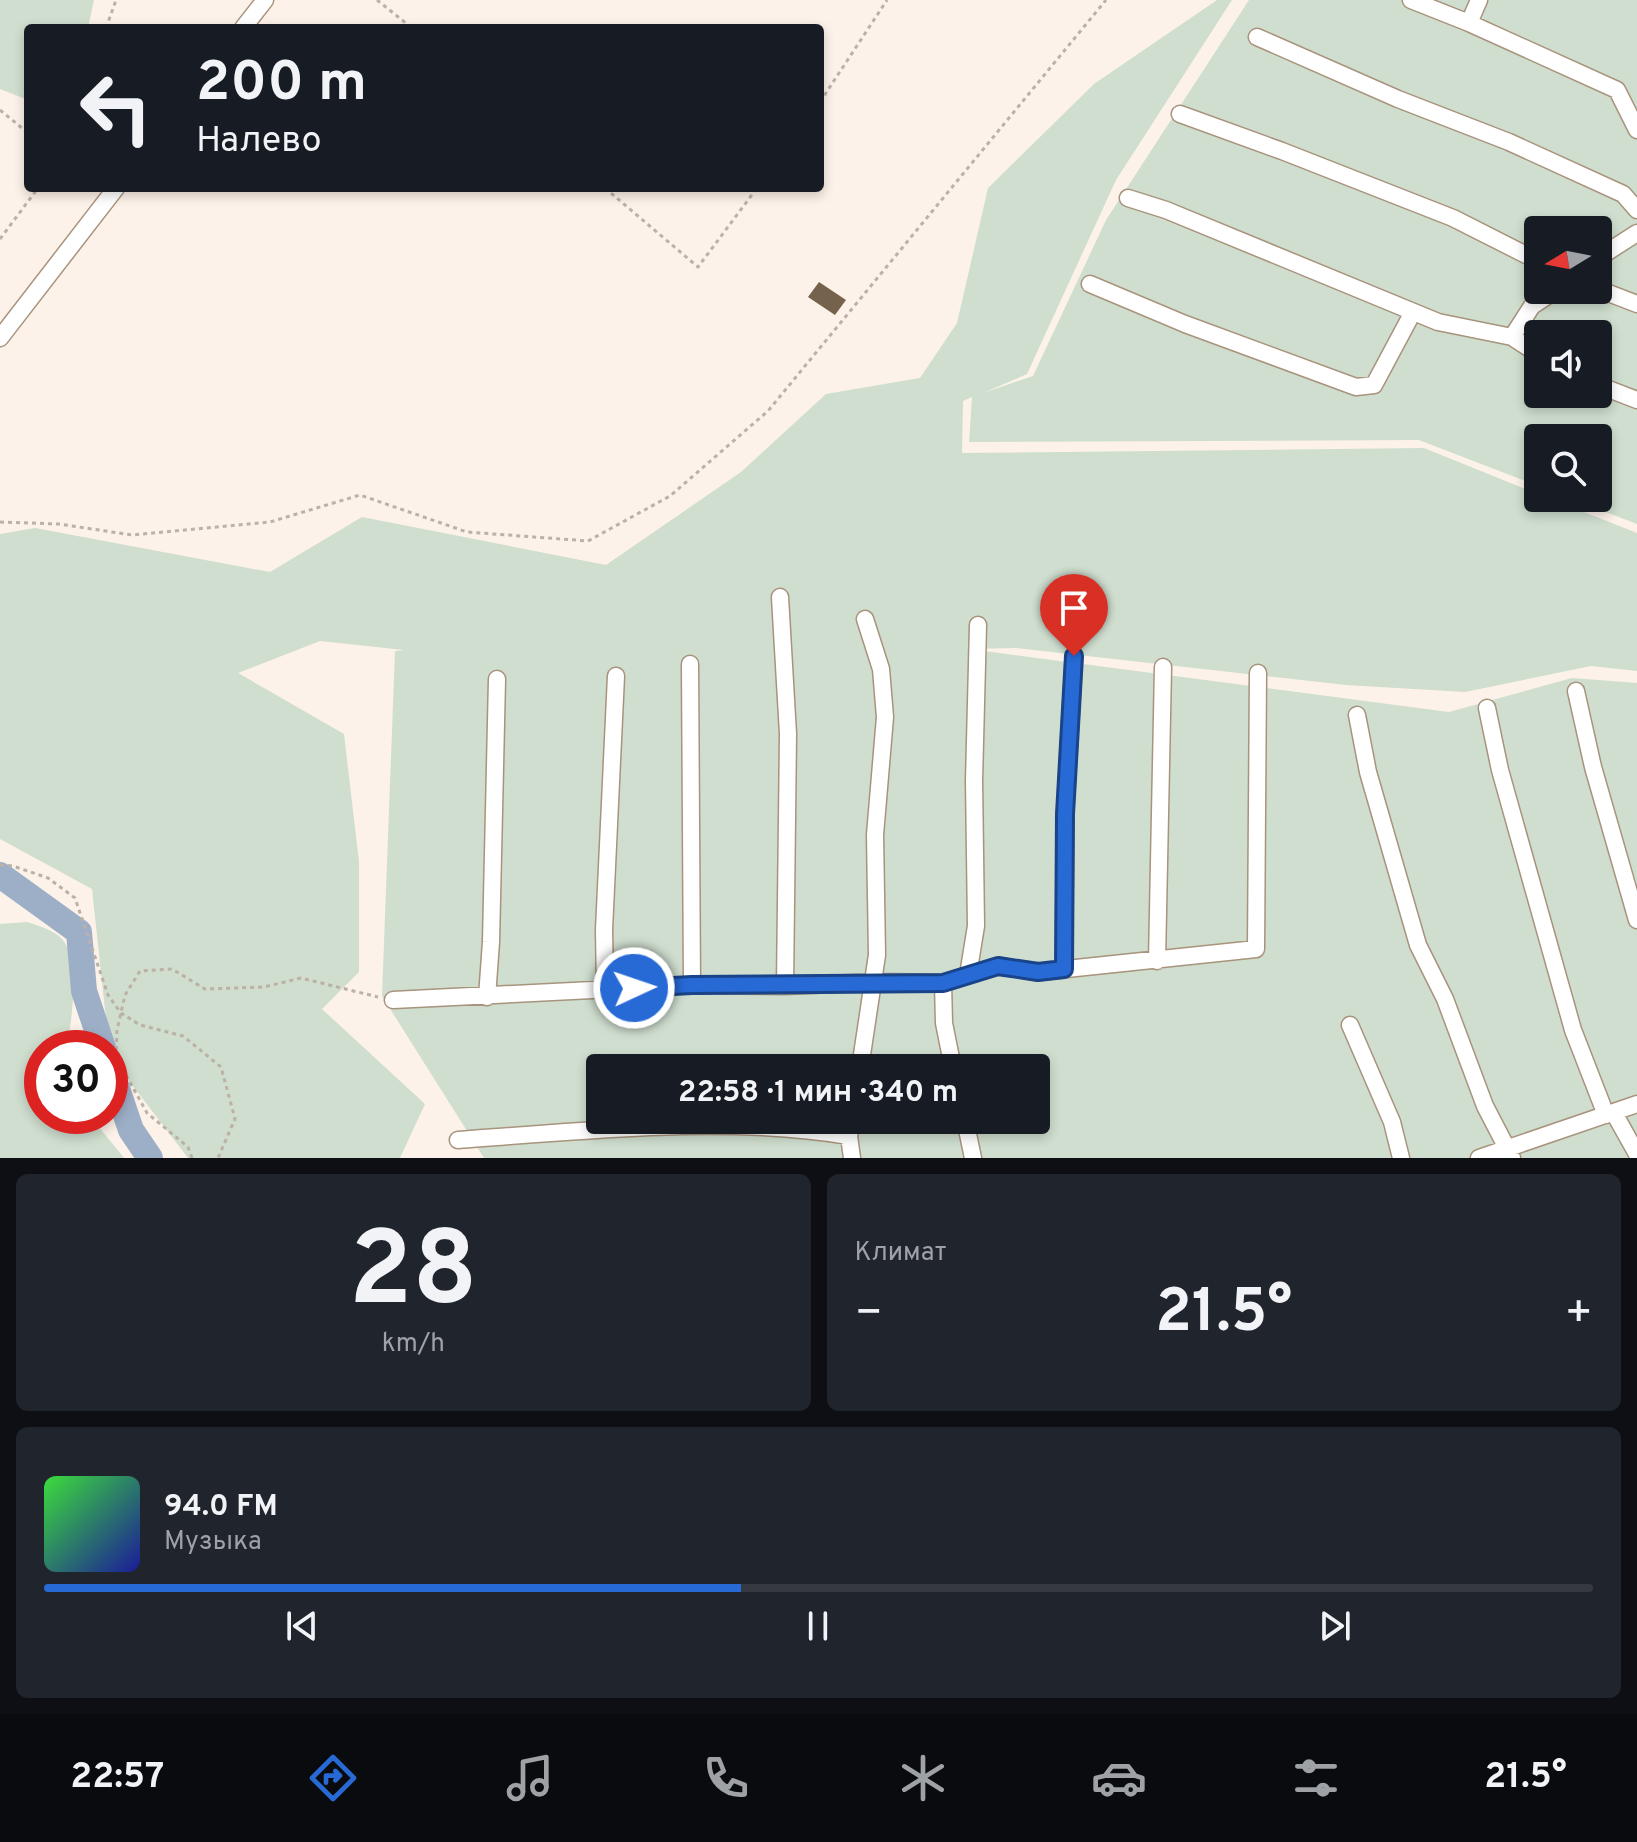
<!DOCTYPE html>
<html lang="ru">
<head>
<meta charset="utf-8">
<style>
  body { margin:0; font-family:Overpass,sans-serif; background:#20242c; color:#f1f3f6; height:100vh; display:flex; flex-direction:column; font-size:30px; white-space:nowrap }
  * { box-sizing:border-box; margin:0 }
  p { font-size:26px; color:#9ea1a6 }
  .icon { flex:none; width:44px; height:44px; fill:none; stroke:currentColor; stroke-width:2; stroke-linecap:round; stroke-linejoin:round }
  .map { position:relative; height:1158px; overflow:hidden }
  .side { display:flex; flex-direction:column; gap:16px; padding:16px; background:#0d0f14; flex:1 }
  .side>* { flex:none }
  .hud { position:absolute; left:24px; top:24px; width:800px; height:168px; border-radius:8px; box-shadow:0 4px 12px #0003; background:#171b24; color:#f1f3f6; overflow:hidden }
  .needle { width:52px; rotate:260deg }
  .controls { position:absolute; left:1524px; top:216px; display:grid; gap:16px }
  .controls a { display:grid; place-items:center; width:88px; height:88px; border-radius:8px; background:#171b24; box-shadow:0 4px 12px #0003; font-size:40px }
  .speed { position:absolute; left:24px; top:1030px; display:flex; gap:16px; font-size:40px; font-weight:700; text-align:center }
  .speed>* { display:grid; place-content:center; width:104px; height:104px; border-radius:50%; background:#171b24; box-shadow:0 4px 12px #0003; line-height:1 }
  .speed .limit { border:12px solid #d22; background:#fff; color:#111 }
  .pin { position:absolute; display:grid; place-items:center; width:68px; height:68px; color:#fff; margin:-82px -34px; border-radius:50% 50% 50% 0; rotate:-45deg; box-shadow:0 0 8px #0007 }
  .pin .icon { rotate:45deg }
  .me { position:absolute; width:88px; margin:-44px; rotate:87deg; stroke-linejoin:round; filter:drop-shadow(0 0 6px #0008) }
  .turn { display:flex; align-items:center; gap:28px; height:168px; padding:0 40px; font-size:36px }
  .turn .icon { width:104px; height:104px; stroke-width:2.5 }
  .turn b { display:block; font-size:56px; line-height:68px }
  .big { font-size:60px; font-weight:700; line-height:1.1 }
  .side .tile { flex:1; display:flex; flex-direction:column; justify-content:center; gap:12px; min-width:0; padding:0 28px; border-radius:12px; background:#20242c }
  .side .dial { align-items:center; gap:0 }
  .dial b { font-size:104px; line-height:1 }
  .song { display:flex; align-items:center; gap:24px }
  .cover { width:96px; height:96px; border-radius:12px; background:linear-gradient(135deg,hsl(120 70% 55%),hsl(240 70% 35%)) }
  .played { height:8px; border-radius:4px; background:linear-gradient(90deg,#2769d5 45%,#363941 45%) }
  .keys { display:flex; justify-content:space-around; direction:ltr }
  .heat { display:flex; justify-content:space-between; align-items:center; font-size:44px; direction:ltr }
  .side .tiles { flex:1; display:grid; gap:16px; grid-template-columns:1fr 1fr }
  .tile:last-child { grid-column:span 2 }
  .trip { position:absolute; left:586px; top:1054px; width:464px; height:80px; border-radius:8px; background:#171b24; box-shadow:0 4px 12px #0003; font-weight:700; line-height:80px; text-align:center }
  .menu { display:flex; height:128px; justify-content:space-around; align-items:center; background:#090b0e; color:#9ea1a6 }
  .menu .icon { width:56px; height:56px }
  .menu .selected { color:#2769d5 }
  .menu b { font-size:36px; color:#f1f3f6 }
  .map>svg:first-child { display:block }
</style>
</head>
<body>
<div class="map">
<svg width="1637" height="1158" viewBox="0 0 1637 1158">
  <rect width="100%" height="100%" fill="#fcf2e9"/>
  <path fill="#cfdecf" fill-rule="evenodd" d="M0 0H94L88 28H28V100L0 89Z
    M1217 0H1232L1116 180 1027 374 983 393 1033 376 1106 220 1249 0H1637V524L1569 498H1598V438H1538V486L1419 440 969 442 972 397 963 401 962 453 1424 448 1538 494V498H1549L1637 533V671L1591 666 1465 692 1346 685 1016 648 969 649 1449 712 1572 678 1637 683V1158H484L382 996 395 651 404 650 320 641 238 673 344 734 359 862V972L322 1009 425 1104 400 1158H188L110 1056 92 889 0 839V534L35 528 270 572 362 517 606 565 741 472 826 394 920 378 957 323 988 188 1094 84ZM1538 230H1598V290H1538ZM1538 334H1598V394H1538ZM600 1068H1036V1120H600Z
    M27 922C36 925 47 928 56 934 84 951 71 1020 67 1048H42V1116H90L124 1158H0V924Z"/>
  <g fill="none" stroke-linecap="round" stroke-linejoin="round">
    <path stroke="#9dafc7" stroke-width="26" d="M0 875 79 932 84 991 103 1048
      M110 1068 131 1130 150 1158"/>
  </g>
  <path fill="#75624d" d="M819 282 846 300 835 315 808 297Z"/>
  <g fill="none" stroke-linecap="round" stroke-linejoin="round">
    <defs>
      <path id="minor" d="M1411 0 1469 23 1617 90 1637 130
        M1469 23 1479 0
        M243 28 265 0
        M1257 37 1398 99 1509 142 1623 194 1637 210
        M1180 114 1282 151 1453 218 1538 261
        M1128 198 1166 210 1438 322 1512 337 1538 354
        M1598 258 1637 233
        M1090 284 1185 324 1356 387 1374 385 1413 312
        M1598 289 1637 304
        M1512 337 1532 306 1556 290
        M0 338 116 188
        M1598 385 1637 400
        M780 597 788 734 785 986
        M690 664 692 985
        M1576 691 1593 767 1637 920
        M1487 708 1500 770 1573 1030 1606 1115
        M1357 715 1368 772 1418 945 1445 999 1485 1106 1512 1158
        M1157 961 1163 667
        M1064 969 1065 814 1074 656
        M968 975 998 966 1038 972 1256 949 1258 673
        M943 983 944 1023 953 1068
        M605 989 604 930 616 676
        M487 997 491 942 497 679
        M393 1000 692 985 785 986 879 982 943 983 968 975 976 926 974 781 978 625
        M1350 1025 1392 1122 1401 1158
        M860 1068 877 955 875 835 885 717 881 669 865 619
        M1614 1113 1637 1154
        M852 1120 849 1136 852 1158
        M965 1120 973 1158
        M458 1140C584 1131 724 1115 849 1136
        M1479 1158 1637 1104"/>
    </defs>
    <use href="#minor" stroke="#a8937c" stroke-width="19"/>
    <path stroke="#bbb1a8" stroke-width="3" stroke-dasharray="4 4" stroke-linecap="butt" d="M377 0 412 28
      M106 28 116 0
      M820 102 887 0
      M0 110 28 133
      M605 188 698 267 757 188
      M0 239 38 188
      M0 522 59 524 132 535 270 522 360 495 467 532 588 541 670 496 768 411 1106 0
      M0 865 13 866 48 878 75 898 108 995 121 1013 140 1025 183 1036 221 1067 235 1119 218 1158
      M192 1158 188 1147 147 1113 116 1057 117 1030 125 995 140 971 172 969 205 989 264 987 301 978 378 997"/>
    <use href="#minor" stroke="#fff" stroke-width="16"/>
  </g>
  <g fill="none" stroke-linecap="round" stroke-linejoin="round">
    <defs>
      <path id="route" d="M634 988 692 985 943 983 998 966 1038 972 1064 969 1065 814 1074 656"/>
    </defs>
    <use href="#route" stroke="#19448a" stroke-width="20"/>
    <use href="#route" stroke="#2769d5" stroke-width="14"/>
  </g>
</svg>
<div class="controls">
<a><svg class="needle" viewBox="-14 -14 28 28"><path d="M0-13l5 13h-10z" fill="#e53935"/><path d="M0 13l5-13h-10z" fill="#9ea1a6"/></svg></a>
<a><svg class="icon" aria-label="sound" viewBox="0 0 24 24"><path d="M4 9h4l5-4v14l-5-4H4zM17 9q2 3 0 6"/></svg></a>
<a><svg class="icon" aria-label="search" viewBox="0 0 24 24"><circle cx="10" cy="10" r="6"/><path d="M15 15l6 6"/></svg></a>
</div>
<div class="speed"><div class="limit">30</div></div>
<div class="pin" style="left:1074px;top:656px;background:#d93025"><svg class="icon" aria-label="arrive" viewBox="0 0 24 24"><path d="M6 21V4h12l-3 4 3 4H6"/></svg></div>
<svg class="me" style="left:634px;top:988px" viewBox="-20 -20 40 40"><circle r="17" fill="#2769d5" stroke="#fff" stroke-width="3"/><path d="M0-11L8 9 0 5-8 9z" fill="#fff"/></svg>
<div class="trip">22:58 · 1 мин · 340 m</div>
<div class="hud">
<div class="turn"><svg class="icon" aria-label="left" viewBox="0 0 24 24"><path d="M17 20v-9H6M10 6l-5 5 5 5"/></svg><div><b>200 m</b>Налево</div></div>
</div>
</div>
<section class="side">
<div class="tiles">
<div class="tile dial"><b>28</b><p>km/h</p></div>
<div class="tile"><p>Климат</p>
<div class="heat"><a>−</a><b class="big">21.5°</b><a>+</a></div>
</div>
<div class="tile">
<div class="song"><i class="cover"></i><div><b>94.0 FM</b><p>Музыка</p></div></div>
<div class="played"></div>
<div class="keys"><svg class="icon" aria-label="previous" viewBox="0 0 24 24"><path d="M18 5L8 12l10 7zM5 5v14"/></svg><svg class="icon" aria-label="pause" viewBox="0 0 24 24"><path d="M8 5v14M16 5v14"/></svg><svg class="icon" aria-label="next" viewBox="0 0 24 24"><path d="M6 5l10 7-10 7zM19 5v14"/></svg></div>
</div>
</div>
</section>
<nav class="menu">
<b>22:57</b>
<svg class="icon selected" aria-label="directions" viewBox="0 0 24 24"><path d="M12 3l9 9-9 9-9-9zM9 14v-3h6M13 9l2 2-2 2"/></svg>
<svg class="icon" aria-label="music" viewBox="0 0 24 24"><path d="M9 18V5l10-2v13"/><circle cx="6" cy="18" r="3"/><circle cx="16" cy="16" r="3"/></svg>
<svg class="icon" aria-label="phone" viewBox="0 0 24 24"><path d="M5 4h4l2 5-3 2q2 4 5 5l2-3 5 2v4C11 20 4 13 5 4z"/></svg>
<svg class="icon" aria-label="climate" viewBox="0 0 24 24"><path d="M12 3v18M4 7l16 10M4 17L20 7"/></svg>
<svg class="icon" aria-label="car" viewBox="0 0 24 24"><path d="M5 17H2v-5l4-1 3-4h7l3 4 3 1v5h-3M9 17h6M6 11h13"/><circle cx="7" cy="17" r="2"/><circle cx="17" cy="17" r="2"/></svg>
<svg class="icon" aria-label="filters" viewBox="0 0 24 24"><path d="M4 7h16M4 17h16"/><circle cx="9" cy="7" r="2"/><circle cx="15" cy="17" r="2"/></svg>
<b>21.5°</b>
</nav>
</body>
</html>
